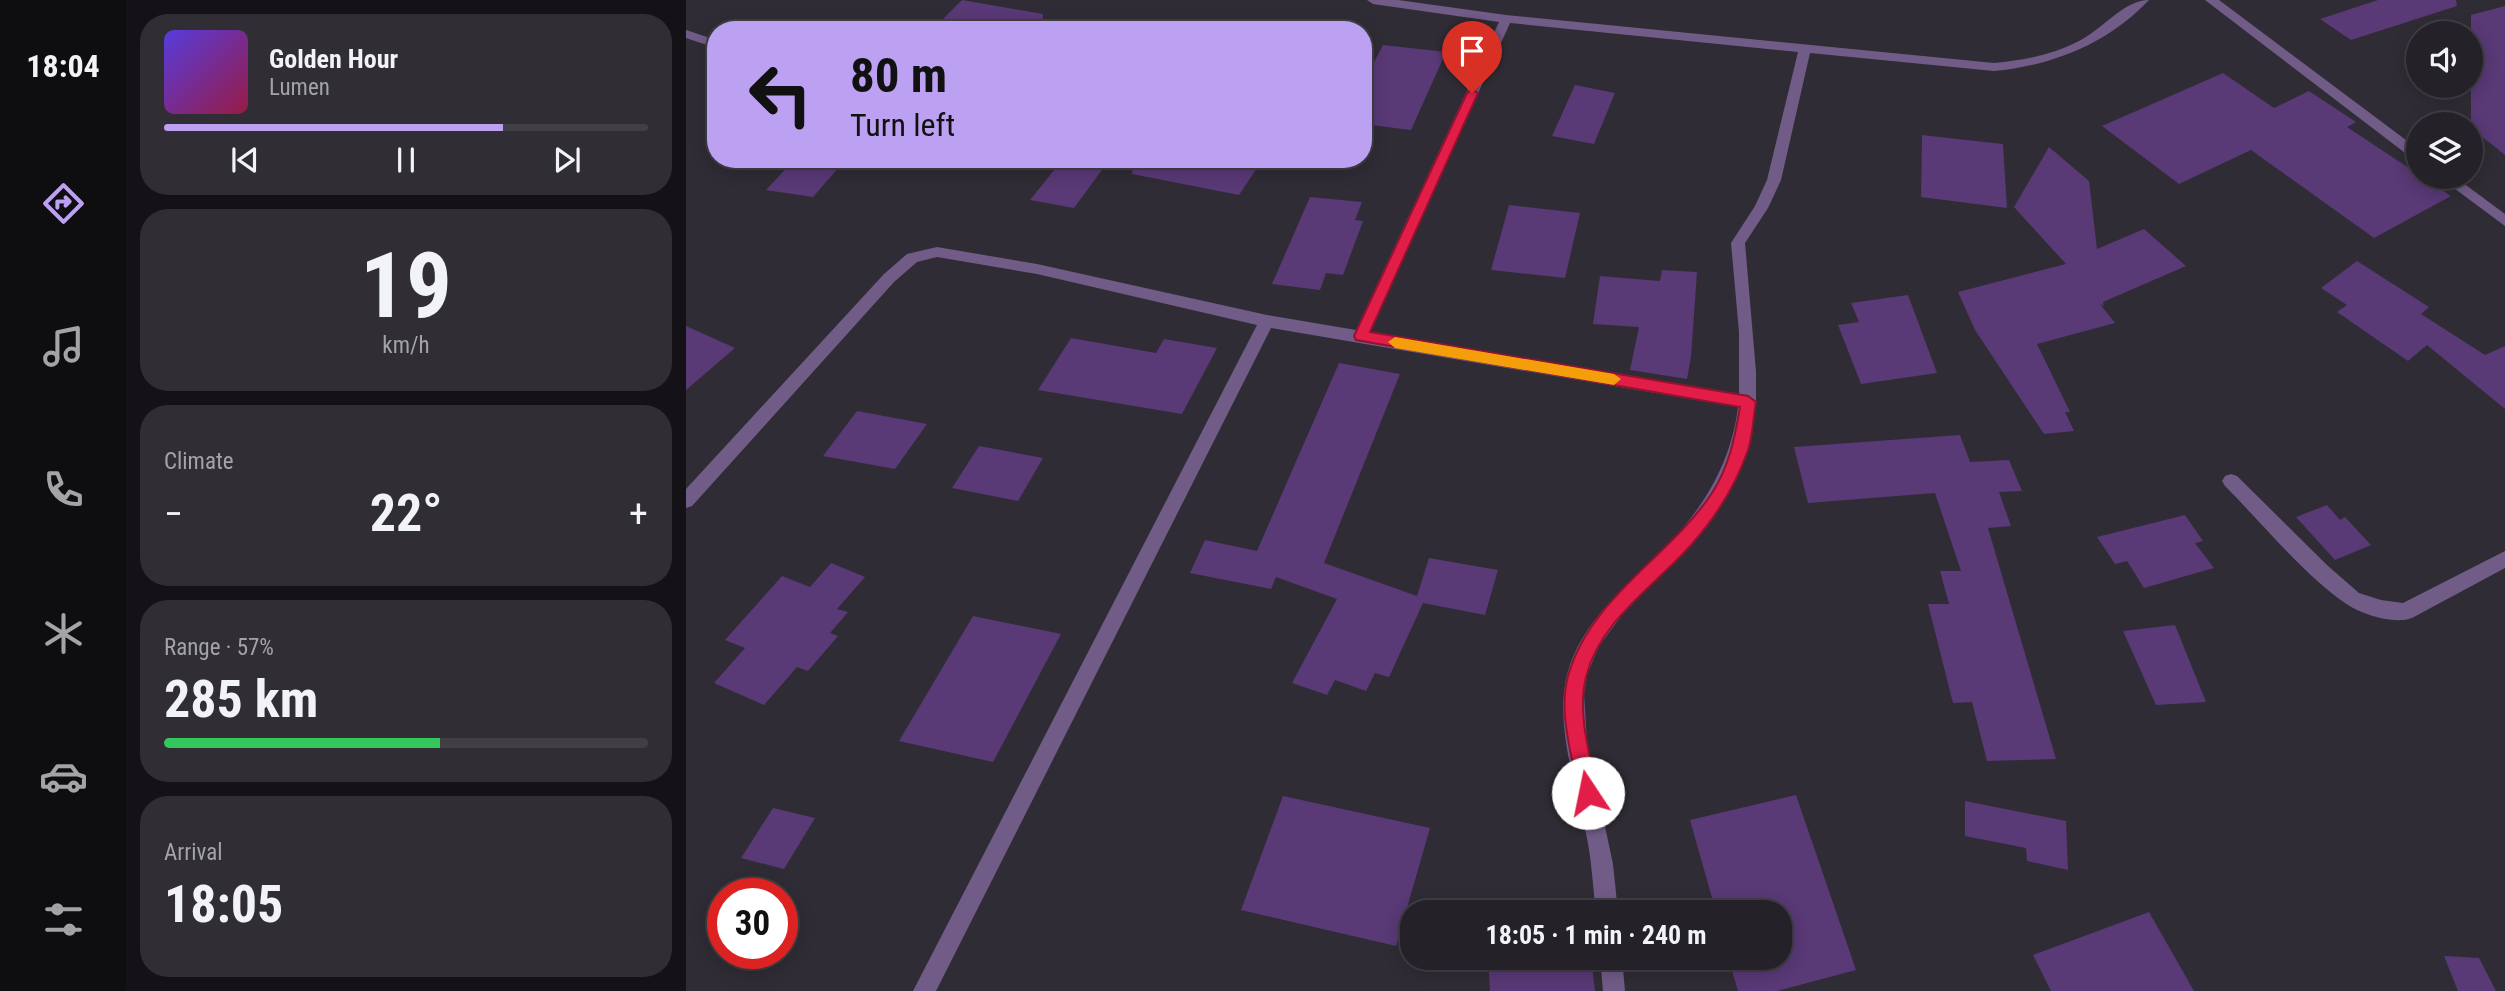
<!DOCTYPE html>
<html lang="en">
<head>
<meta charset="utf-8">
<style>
  body { margin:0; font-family:"Roboto Condensed",sans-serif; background:#302e34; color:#f1f3f6; height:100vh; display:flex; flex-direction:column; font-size:26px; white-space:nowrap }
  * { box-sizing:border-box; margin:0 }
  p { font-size:23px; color:#a3a3a8 }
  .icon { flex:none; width:38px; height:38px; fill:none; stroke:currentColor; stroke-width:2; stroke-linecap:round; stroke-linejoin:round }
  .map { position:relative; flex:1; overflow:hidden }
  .panel { display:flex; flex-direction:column; gap:14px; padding:14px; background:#141216; width:560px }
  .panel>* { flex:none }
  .banner { position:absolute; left:21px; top:21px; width:665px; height:147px; border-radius:28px; box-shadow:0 4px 18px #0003,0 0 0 2px #413e45; background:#bca0f2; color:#111; overflow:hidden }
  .fabs { position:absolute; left:1720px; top:21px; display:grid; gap:14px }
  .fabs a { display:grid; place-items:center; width:77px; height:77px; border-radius:50%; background:#242128; box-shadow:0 4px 18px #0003,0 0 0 2px #413e45; font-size:35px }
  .speed { position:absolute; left:21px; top:878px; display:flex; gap:14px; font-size:35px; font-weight:700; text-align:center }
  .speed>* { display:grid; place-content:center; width:91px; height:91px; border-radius:50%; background:#242128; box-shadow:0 4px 18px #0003,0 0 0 2px #413e45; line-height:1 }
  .speed .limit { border:10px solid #d22; background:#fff; color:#111 }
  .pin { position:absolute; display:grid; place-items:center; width:60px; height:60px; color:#fff; margin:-72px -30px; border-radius:50% 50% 50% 0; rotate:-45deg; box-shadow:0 0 7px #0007 }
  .pin .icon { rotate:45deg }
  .me { position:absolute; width:77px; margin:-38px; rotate:349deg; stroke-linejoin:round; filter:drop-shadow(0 0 5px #0008) }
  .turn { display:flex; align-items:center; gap:24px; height:147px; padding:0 28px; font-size:32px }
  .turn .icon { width:91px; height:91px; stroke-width:2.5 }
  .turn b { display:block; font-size:49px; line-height:60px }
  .big { font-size:52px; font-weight:700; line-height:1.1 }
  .panel .card { flex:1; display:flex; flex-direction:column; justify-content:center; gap:10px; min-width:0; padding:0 24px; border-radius:28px; background:#302e34 }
  .panel .dial { align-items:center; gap:0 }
  .dial b { font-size:91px; line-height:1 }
  .song { display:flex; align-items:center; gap:21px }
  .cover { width:84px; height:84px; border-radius:10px; background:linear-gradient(135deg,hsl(250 70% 55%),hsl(340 70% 35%)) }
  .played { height:7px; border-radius:4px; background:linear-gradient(90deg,#bca0f2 70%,#413e45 70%) }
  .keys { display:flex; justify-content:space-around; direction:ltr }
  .heat { display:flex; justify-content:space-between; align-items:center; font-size:38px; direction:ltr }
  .charge { height:10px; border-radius:5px; background:linear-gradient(90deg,#34c759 57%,#413e45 0) }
  .trip { position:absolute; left:714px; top:900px; width:392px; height:70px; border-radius:28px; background:#242128; box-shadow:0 4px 18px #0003,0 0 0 2px #413e45; font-weight:700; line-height:70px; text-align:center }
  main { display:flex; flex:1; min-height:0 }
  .menu { display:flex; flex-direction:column; width:126px; justify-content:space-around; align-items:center; background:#0e0d10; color:#a3a3a8 }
  .menu .icon { width:49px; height:49px }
  .menu .active { color:#bca0f2 }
  .menu b { font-size:32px; color:#f1f3f6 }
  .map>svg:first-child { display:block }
</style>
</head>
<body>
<main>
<nav class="menu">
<b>18:04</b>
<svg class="icon active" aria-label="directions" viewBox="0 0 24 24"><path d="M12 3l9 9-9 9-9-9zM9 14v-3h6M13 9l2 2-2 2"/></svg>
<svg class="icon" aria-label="music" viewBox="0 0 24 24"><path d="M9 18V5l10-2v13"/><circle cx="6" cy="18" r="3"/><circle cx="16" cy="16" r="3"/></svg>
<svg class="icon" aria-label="phone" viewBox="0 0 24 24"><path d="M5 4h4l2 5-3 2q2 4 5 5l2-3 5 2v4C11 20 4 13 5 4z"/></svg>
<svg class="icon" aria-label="climate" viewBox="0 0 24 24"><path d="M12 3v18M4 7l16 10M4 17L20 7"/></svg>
<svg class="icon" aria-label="car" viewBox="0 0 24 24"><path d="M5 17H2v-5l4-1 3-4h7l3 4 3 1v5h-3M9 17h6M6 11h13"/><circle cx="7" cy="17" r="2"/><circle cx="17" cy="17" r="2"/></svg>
<svg class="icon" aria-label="filters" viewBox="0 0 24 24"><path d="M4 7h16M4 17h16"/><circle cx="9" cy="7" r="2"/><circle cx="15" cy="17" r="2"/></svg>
</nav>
<section class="panel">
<div class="card">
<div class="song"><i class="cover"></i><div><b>Golden Hour</b><p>Lumen</p></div></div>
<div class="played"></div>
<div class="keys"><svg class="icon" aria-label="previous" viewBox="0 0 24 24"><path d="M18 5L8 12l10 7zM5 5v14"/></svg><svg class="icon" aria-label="pause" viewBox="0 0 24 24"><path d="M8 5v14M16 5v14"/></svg><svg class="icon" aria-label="next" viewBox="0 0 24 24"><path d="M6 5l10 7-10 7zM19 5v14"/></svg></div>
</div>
<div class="card dial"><b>19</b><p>km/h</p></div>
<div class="card"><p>Climate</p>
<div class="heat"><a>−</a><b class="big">22°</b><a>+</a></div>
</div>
<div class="card"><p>Range · 57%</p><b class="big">285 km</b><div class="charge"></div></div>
<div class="card"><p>Arrival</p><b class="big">18:05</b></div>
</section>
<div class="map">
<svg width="1819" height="991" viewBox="0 0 1819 991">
  <rect width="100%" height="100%" fill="#302c35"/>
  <path fill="#593976" d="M276 0 357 14 356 30H246Z
    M1692 0H1770L1771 6 1665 40 1634 19Z
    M1819 6V155L1785 128V15Z
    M697 45 760 52 725 130 677 124V83Z
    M1537 73 1588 108 1623 91 1670 122 1661 127 1765 196 1688 238 1565 150 1493 184 1416 126Z
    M889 85 929 93 908 144 866 136Z
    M1236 135 1317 144 1321 208 1235 197Z
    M1363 147 1403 181 1411 249 1458 229 1500 266 1417 302 1418 306 1414 304 1429 323 1351 344 1384 412H1379L1388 431 1358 434 1289 330 1272 292 1380 264 1328 207Z
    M109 159H160L127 197 80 190Z
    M377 159H424L388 208 344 200Z
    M448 159H526L571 168 553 195 446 174Z
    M624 197 676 202 669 220 677 221 657 275 640 273 634 290 586 284Z
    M823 205 894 213 879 278 805 270Z
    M1671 261 1743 307 1735 314 1799 355 1819 346V409L1741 345 1722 361 1651 312 1661 305 1635 288Z
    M976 270 1011 272 1005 357 1001 379 944 370 953 327 907 324 914 276 974 281Z
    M1222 295 1251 373 1175 384 1152 325 1173 322 1165 303Z
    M0 326 49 348 0 390Z
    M385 338 470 353 478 339 531 348 496 414 352 390Z
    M653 363 714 374 638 563 731 596 743 558 812 570 799 615 737 603 703 677 689 673 680 691 649 680 641 695 606 683 651 599 590 577 585 589 504 573 519 540 571 551Z
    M171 411 241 424 209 469 137 456Z
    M1274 435 1284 462 1323 460 1336 491 1313 492 1325 526 1302 528 1370 759 1301 761 1286 702 1267 703 1242 604H1263L1254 571H1275L1249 493 1122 503 1108 447Z
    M293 446 357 458 332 501 266 488Z
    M1641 505 1654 520 1659 517 1685 545 1649 560 1610 517Z
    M1499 515 1517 541 1509 543 1528 568 1458 588 1441 561 1429 564 1411 537Z
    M145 563 179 577 151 609 162 612 144 633 152 636 122 671 111 667 78 705 28 683 59 648 39 640 96 576 124 587Z
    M287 616 375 634 307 762 213 741Z
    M1489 625 1520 702 1470 705 1437 631Z
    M1110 795 1170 970 1091 991H1052L1042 957H1094V912H1030L1004 820Z
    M597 796 744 828 710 946 555 910Z
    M1279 801 1380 821 1382 870 1341 861 1340 848 1279 836Z
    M87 808 129 818 98 869 55 858Z
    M1463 912 1508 991H1365L1347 955Z
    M1758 956 1793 958 1810 991H1772Z
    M802 957H905L909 991H804Z"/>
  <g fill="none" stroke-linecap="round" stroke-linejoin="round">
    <path fill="#715c88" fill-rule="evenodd" d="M681 0H712L820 15 1308 63C1338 60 1366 55 1393 41 1417 29 1438 0 1463 0 1421 44 1368 65 1308 71L1124 53 1095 180 1082 208 1059 243 1070 372V402L1062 447 1045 488 1023 524 936 615 913 646 901 675 898 694 901 742 927 864 932 912H910C907 889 906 866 902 843 892 793 868 725 881 675 895 621 940 587 977 550 1017 509 1045 464 1052 407L585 328 250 991H227L571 325 351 274 251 257 231 262 208 282 6 506 0 508V489L198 274 221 254 251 247 351 264 581 315 670 330 813 22 687 4ZM824 23 1112 52 1081 180 1069 206 1045 243 1053 332V394L684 332Z
      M1519 0H1533L1732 149V160L1727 159Z
      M0 30 30 40V48L0 38Z
      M1753 177H1769L1819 214V226Z
      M1545 474 1551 476 1642 566 1673 593 1695 600 1717 603 1819 551V568L1726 618C1708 625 1674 614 1659 603 1618 575 1575 522 1539 486L1536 481 1539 476Z
      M914 957H936L939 991H917Z"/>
  </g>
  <path fill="#e11d48" stroke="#92132f" stroke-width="2" d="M786 89 792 93 684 332 1062 396 1070 402C1067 418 1067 435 1062 450 1050 485 1029 518 1005 545 968 587 914 620 900 677 891 714 904 756 912 793L909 799 902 802 896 799 893 793C886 756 872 713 882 676 904 597 983 558 1026 493 1043 467 1049 437 1054 407L670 340 668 336 781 93Z"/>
  <path fill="#f59e0b" d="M709 337 928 374 935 379 928 385 709 348 702 342Z"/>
</svg>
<div class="fabs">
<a><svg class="icon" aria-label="sound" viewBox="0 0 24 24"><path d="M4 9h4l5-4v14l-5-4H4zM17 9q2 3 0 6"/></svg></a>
<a><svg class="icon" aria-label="layers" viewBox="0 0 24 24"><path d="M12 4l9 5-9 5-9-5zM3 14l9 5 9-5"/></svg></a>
</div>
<div class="speed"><div class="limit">30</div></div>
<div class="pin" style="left:786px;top:93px;background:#d93025"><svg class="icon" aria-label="arrive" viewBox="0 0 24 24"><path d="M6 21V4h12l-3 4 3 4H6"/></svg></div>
<svg class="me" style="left:902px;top:793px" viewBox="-20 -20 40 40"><circle r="19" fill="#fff"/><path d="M0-13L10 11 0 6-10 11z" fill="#e11d48"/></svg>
<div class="trip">18:05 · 1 min · 240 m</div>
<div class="banner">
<div class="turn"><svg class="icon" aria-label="left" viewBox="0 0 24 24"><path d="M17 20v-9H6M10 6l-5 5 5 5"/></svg><div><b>80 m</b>Turn left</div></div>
</div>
</div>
</main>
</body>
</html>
